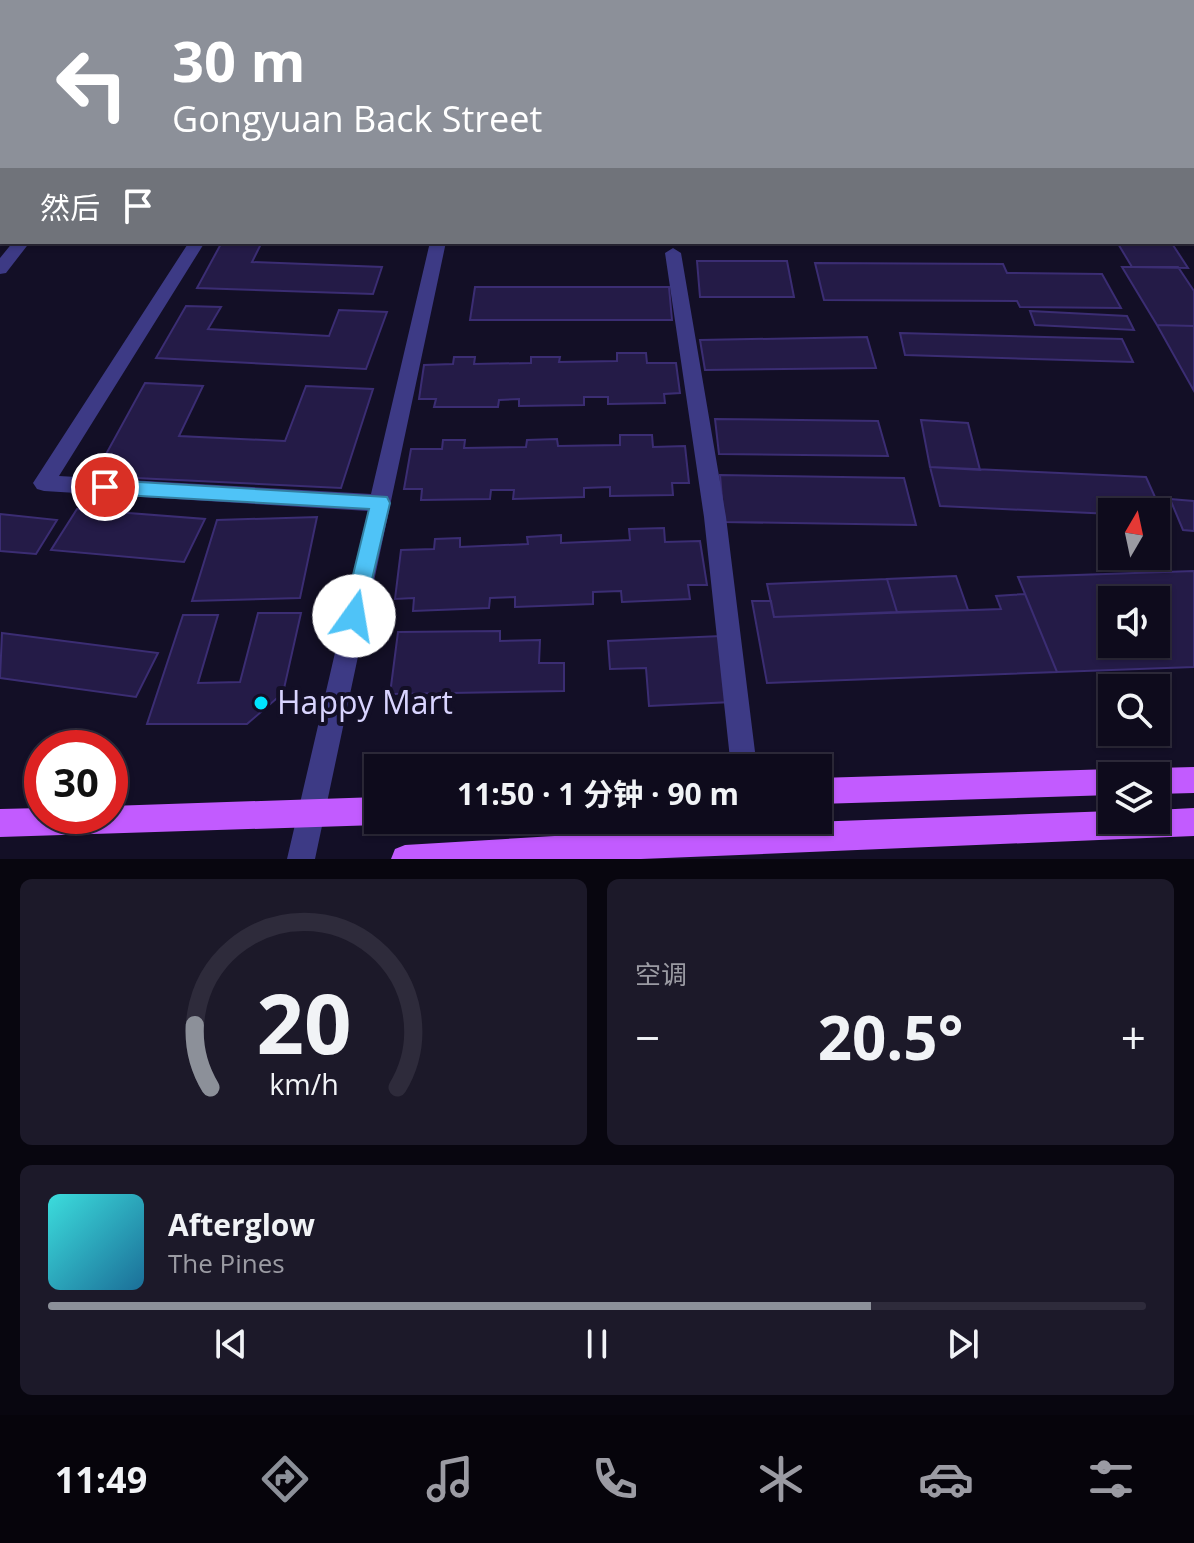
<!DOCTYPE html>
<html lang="zh">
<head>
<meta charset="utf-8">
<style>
  body { margin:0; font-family:"Open Sans","Noto Sans SC",sans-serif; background:#1c1929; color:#f1f3f6; height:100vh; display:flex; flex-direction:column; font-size:30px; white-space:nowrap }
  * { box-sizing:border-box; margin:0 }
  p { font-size:26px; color:#9b9ba3 }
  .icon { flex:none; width:44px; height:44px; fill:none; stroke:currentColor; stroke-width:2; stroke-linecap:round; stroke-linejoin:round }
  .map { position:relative; height:859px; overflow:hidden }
  .sheet { display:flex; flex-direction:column; gap:20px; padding:20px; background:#08060f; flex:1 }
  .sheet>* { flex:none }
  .banner { position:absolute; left:0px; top:0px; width:1194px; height:244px; box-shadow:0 2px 6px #0004,0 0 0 2px #2e2b3b; background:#8c9099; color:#fff; overflow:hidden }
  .needle { width:52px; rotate:9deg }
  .fabs { position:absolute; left:1098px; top:498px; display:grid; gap:16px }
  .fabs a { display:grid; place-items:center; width:72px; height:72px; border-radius:0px; background:#0e0b1c; box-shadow:0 2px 6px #0004,0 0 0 2px #2e2b3b; font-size:40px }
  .speed { position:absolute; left:24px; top:730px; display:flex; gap:16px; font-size:40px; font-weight:700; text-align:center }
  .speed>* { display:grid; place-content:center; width:104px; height:104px; border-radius:50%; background:#0e0b1c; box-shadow:0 2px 6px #0004,0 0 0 2px #2e2b3b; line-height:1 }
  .speed .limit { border:12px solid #d22; background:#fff; color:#111 }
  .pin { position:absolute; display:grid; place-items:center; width:68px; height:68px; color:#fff; margin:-34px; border:4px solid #fff; border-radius:50%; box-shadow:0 2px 8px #0007 }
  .me { position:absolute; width:88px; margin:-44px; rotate:13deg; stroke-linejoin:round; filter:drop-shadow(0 0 6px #0008) }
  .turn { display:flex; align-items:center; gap:28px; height:168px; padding:0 40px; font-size:36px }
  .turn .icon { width:104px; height:104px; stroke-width:2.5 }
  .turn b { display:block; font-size:56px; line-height:68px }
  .then { display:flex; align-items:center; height:76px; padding:0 40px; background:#0003; gap:16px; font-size:30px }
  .big { font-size:60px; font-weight:700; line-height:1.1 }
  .sheet .card { flex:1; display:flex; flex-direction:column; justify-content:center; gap:12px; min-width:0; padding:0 28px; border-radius:12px; background:#1c1929 }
  .sheet .dial { align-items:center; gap:0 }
  .dial svg { height:208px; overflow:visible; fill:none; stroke:#2e2b3b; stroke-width:7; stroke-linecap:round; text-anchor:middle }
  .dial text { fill:#f1f3f6; stroke:none }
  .song { display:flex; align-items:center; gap:24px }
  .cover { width:96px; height:96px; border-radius:12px; background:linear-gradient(135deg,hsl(180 70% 55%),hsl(200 70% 35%)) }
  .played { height:8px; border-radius:4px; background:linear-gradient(90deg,#8c9099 75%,#2e2b3b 75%) }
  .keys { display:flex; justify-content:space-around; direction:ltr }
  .heat { display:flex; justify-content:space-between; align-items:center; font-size:44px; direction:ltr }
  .sheet .tiles { flex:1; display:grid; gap:20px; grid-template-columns:1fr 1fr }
  .card:last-child { grid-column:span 2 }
  .trip { position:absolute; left:364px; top:754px; width:468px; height:80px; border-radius:0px; background:#0e0b1c; box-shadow:0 2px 6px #0004,0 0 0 2px #2e2b3b; font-weight:700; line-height:80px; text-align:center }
  .dock { display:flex; height:128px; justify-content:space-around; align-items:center; background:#06040b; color:#9b9ba3 }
  .dock .icon { width:56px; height:56px }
  .dock .on { color:#8c9099 }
  .dock b { font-size:36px; color:#f1f3f6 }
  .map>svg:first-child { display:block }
</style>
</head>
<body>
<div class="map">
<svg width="1194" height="859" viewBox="0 0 1194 859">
  <rect width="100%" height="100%" fill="#130f26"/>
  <path fill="#241b47" stroke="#3b2d73" stroke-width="2" fill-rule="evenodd" d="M95 0H182L93 2Z
    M213 0H296L372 1 212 2Z
    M455 0H552L454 2Z
    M569 0H668L732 2H569Z
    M855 0H1020L1021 2H856Z
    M222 242H262L252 262 382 267 373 294 197 288Z
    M1117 242H1171L1188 268 1132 267Z
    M697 261H787L794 297H700Z
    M815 263 1003 264 1007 273 1102 274 1121 308 1020 307 1017 301 824 300Z
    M1122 267H1178L1194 291V326L1157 325Z
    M475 287H669L672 320H470Z
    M186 306 221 307 208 329 329 336 339 310 387 312 366 369 156 358Z
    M1030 311 1127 316 1134 330 1035 325Z
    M1157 325 1194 326V391Z
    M900 333 1122 339 1133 362 905 355Z
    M867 337 876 368 705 370 700 340Z
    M617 353H646L647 363H676L680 393 664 394 665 403 608 404V397H584V405L519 406V399L499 400 498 407H434L436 399H419L424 365 453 364 454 357H475L474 364 531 363V357H560L559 362 617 361Z
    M145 383 203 386 179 436 285 441 306 386 373 389 341 488 94 476Z
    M715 419 878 421 888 456 719 454Z
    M921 420 968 423 980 470 930 467Z
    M620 435H652L653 447 685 446 689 483H672L673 495 610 496V487L584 488V497L513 499 514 490H491L490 499 421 500 422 489H404L411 449H442L443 440H465L464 448 526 447 527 440 557 439 558 446 620 445Z
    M930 467 1146 477 1164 517 1156 516V512L1112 514 940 506Z
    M720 475 904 478 916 525 724 522Z
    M1170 499 1194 501V531L1183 530Z
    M77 509 205 519 184 562 51 550Z
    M0 514 57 520 36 554 0 551Z
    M317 517 300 598 192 601 217 520Z
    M664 528 665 542 700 541 707 585H688L690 599 622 602 621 591 593 592V604L515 607V597L490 598 489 608 413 611 414 598 395 599 401 550 434 549 435 539 460 538V547L528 544 527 537 561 535V543L630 540 629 529Z
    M1194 571V667L1057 672 1018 577ZM1112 600H1156V644H1112Z
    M956 576 968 610 897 612 887 579Z
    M887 579 897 612 774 617 767 584Z
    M1025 594 1057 672 767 683 752 601H771L774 617 1001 609 996 596Z
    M258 613H301L283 693 247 724H147L183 615H218L198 683 240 682Z
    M500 631V641L540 640 539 663H564V691L390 694 398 632Z
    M2 633 158 653 136 697 0 678Z
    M721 636 732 702 649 706 646 668 610 669 608 641Z"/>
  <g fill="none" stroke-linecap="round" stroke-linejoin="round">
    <path fill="#3d3a85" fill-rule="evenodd" d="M395 0H407L394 2Z
      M813 0H825L826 2H814Z
      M0 163H2V171H0Z
      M1192 178H1194V188H1192Z
      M1192 209 1194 210V222L1192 221Z
      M13 242H30L6 273 0 274V258Z
      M189 242H205L59 476 371 494 430 242H446L315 859H287L368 511 44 491 37 489 33 483Z
      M673 248 681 253 726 517 757 768H731L704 517 665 253Z"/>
    <path fill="#c25bff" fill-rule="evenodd" d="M1194 767V793L1156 794V776H1145L1156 768Z
      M1112 769 1123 776H1112V795L818 804V778Z
      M378 797V820H388L378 825 0 837V809L42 808V816H110V806Z
      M1194 808V836L641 859H391L395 849 405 845 757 824 1112 811V820H1156V810Z"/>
  </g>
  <path fill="#4fc3f7" stroke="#337fa1" stroke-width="2" d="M105 480 387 497 390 503 362 622 354 625 347 622 343 616 369 509 105 494 98 492 96 487 98 482Z"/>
  <circle fill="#00e5ff" stroke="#130f26" stroke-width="3" cx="261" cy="703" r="8"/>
  <g text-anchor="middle" stroke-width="8" stroke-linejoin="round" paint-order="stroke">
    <g font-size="32" fill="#d9d4ff" stroke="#130f26" text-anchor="start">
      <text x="277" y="714">Happy Mart</text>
    </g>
  </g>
</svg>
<div class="fabs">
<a><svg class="needle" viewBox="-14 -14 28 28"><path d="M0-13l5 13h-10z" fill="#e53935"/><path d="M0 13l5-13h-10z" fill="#9b9ba3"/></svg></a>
<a><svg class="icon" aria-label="sound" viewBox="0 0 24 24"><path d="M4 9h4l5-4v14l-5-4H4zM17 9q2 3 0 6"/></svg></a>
<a><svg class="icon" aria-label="search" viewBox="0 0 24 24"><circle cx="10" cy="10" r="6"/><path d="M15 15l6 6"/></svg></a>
<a><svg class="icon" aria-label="layers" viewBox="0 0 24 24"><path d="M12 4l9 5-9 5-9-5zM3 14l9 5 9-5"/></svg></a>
</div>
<div class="speed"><div class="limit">30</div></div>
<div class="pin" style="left:105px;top:487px;background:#d93025"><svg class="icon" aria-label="arrive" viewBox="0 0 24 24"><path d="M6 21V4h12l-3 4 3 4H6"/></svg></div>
<svg class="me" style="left:354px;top:616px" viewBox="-20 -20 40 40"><circle r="19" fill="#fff"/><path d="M0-13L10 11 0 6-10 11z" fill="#4fc3f7"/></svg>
<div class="trip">11:50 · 1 分钟 · 90 m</div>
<div class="banner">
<div class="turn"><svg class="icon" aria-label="left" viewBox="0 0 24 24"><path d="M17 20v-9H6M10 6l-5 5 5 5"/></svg><div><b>30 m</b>Gongyuan Back Street</div></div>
<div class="then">然后<svg class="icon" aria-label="arrive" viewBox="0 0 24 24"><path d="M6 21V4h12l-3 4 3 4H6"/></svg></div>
</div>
</div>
<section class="sheet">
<div class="tiles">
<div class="card dial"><svg viewBox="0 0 100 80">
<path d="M14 69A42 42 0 1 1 86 69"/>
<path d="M14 69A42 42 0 0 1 8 45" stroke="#8c9099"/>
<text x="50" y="56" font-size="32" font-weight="700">20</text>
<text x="50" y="72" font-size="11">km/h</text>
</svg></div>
<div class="card"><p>空调</p>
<div class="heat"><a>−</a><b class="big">20.5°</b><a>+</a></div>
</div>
<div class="card">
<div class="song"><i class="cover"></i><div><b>Afterglow</b><p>The Pines</p></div></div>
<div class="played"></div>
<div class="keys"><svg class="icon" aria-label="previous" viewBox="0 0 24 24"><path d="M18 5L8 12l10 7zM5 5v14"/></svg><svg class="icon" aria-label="pause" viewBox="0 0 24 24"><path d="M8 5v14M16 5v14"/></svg><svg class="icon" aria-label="next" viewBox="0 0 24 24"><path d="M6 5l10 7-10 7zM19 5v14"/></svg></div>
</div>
</div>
</section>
<nav class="dock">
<b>11:49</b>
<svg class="icon on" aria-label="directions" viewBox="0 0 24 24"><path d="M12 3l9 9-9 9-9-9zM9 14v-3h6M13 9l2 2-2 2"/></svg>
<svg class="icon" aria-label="music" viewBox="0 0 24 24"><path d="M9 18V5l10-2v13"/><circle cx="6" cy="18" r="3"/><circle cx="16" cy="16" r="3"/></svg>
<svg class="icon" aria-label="phone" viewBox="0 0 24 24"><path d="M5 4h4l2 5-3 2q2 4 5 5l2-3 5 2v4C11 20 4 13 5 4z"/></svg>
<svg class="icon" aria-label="climate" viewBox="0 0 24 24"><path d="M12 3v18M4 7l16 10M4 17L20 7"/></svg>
<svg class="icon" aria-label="car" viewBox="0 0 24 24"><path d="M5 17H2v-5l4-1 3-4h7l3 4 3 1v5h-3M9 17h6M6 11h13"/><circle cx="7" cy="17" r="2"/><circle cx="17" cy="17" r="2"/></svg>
<svg class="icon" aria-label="filters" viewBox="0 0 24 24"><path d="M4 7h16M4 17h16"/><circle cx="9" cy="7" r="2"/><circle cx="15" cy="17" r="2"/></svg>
</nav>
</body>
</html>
